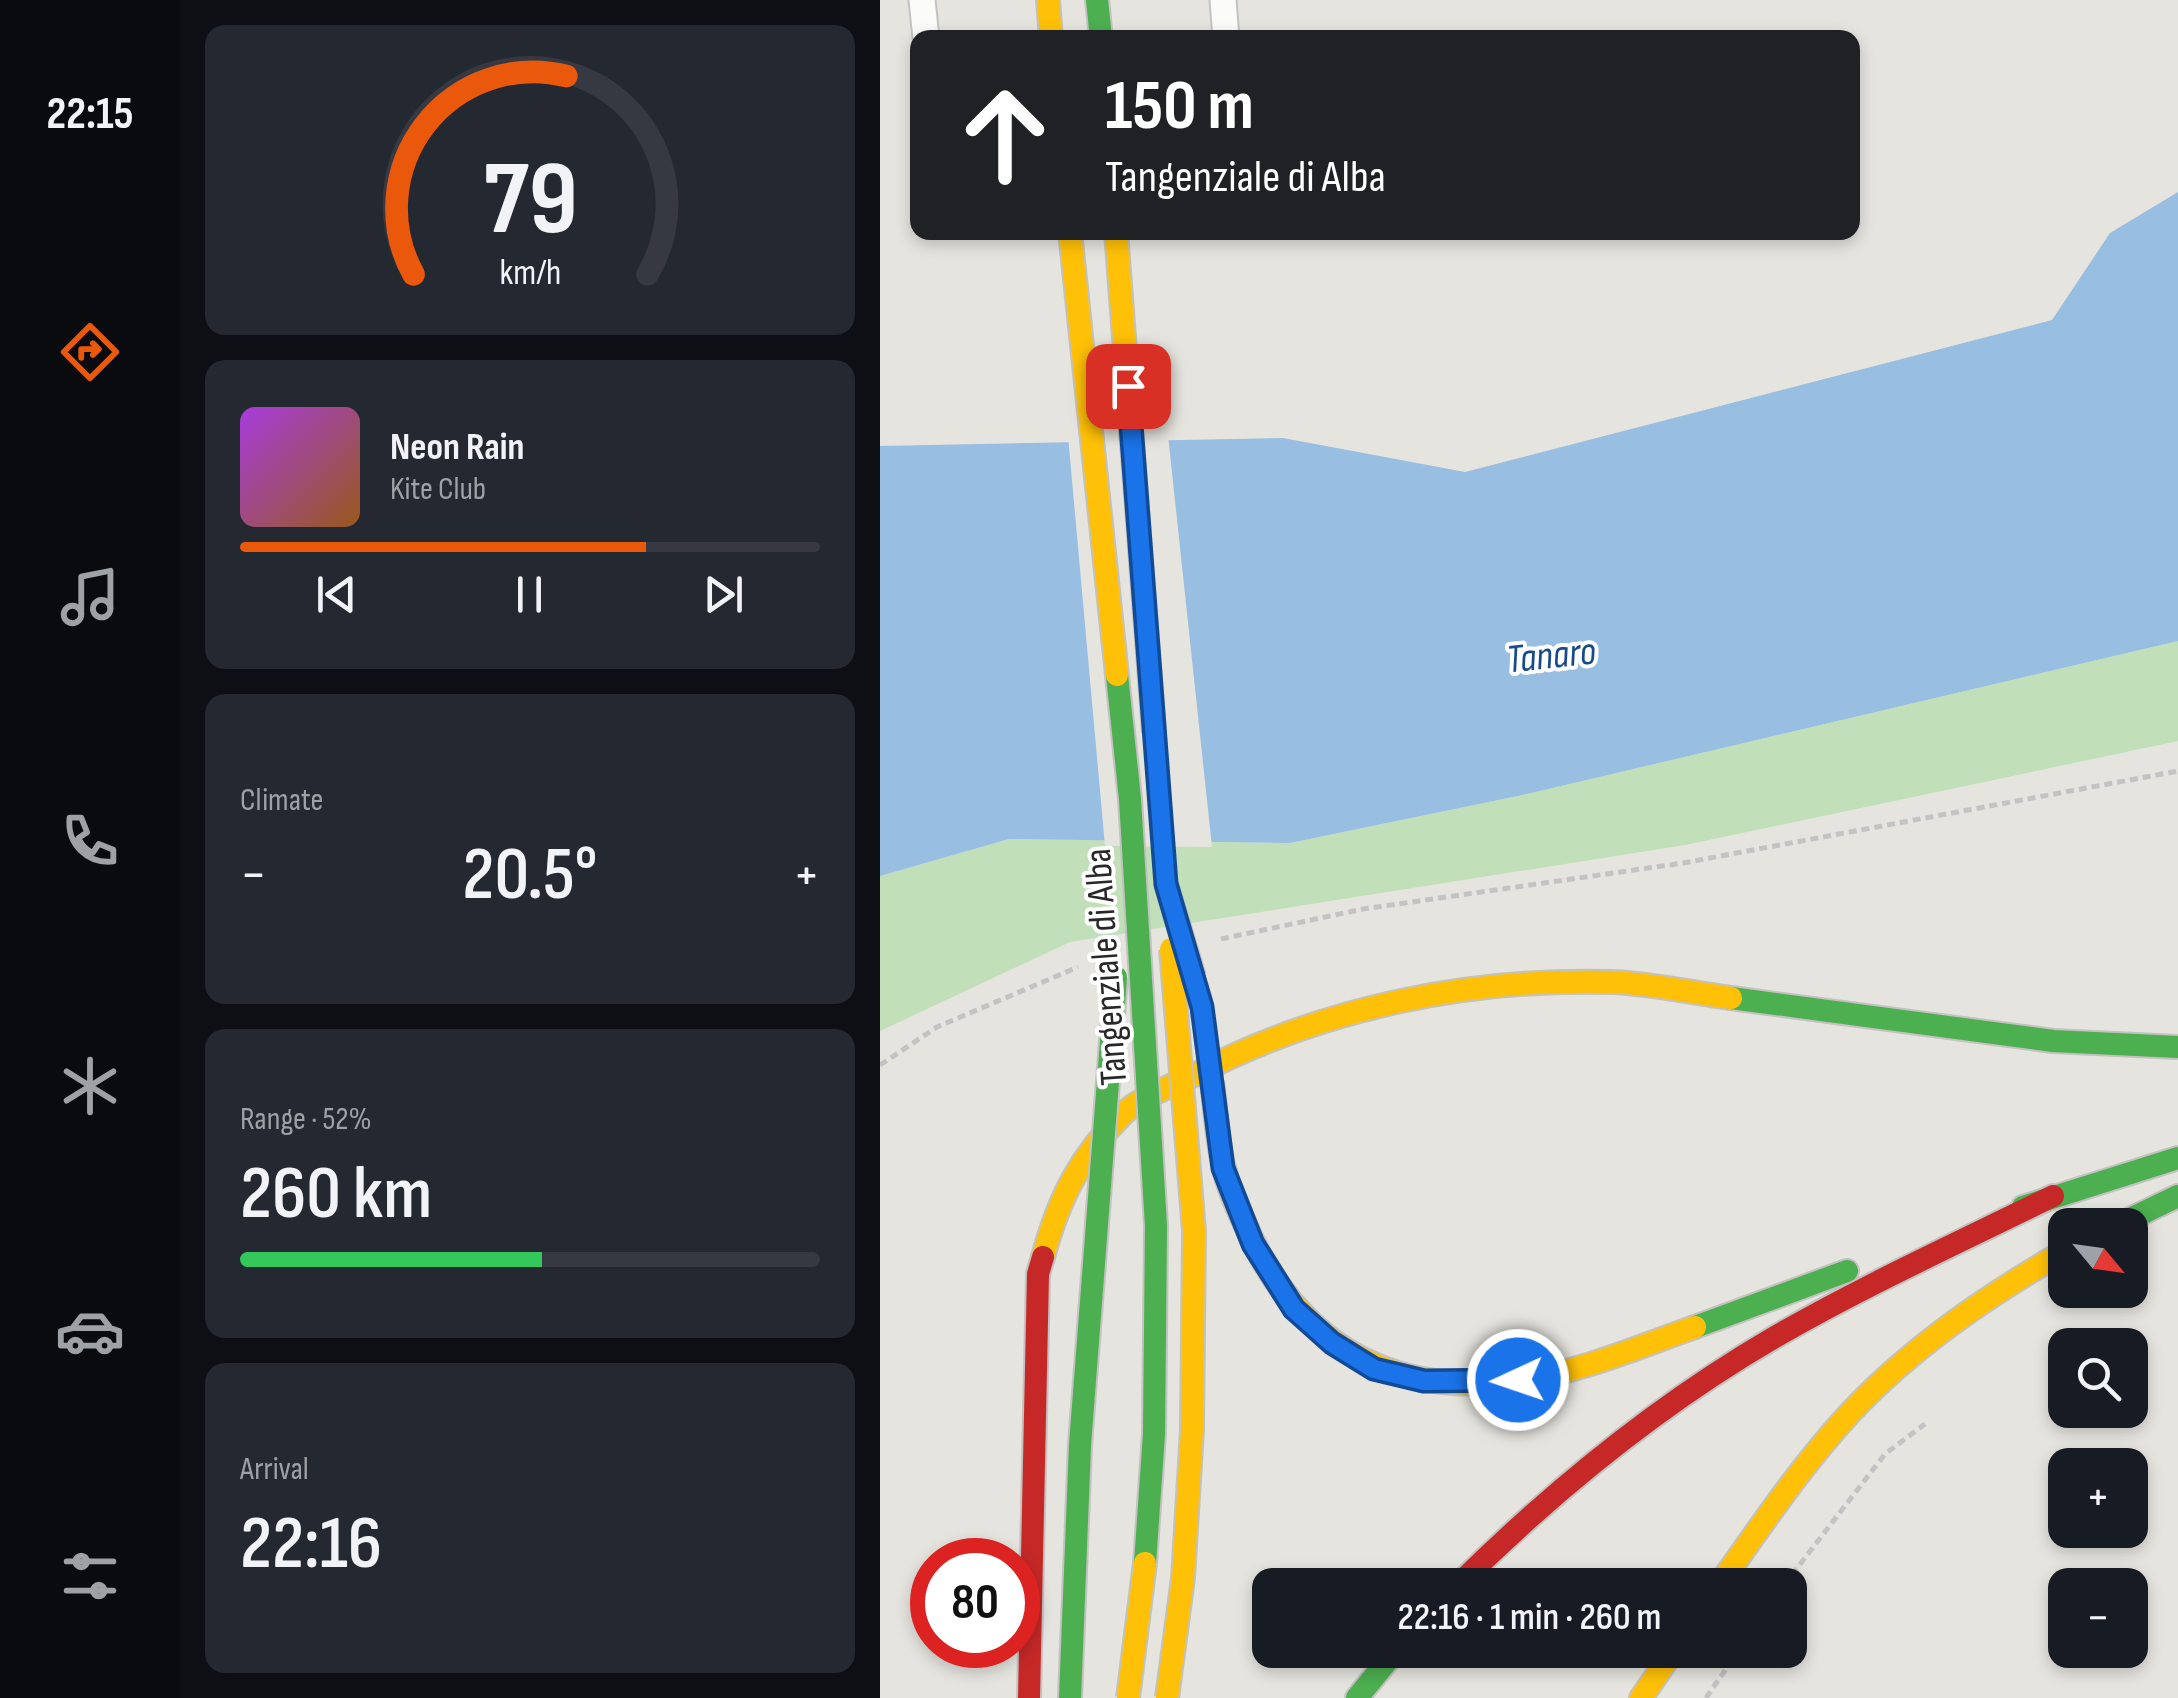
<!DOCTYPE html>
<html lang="en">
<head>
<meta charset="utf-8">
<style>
  body { margin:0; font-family:"Sofia Sans Condensed",sans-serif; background:#242831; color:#f1f3f6; height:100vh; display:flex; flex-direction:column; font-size:38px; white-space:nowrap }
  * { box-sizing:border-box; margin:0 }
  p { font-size:32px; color:#9ea1a6 }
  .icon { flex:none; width:55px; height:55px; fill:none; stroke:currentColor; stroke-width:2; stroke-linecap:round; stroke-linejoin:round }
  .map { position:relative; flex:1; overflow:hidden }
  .panel { display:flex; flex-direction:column; gap:25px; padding:25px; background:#0d0f14; width:700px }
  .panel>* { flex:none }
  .hud { position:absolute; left:30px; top:30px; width:950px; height:210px; border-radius:20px; box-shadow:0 5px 15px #0003; background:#202124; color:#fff; overflow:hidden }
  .needle { width:65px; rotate:119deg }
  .buttons { position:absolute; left:1168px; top:1208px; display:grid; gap:20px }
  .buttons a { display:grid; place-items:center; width:100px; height:100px; border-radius:20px; background:#171b24; box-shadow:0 5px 15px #0003; font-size:50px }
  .speed { position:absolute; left:30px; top:1538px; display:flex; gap:20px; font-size:50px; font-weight:700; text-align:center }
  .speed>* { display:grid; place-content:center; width:130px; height:130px; border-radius:50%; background:#171b24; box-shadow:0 5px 15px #0003; line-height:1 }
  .speed .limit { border:15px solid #d22; background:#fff; color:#111 }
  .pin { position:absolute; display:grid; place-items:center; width:85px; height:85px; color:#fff; margin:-42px; border-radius:20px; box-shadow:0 5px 15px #0006 }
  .me { position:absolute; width:110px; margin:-55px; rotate:267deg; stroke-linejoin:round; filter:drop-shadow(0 0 8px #0008) }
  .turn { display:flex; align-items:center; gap:35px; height:210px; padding:0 30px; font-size:45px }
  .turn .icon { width:130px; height:130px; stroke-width:2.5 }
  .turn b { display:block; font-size:70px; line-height:85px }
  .big { font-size:75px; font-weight:600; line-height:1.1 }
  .panel .card { flex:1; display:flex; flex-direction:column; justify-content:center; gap:15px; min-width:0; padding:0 35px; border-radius:20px; background:#242831 }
  .panel .dial { align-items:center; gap:0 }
  .dial svg { height:260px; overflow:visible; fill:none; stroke:#363941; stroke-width:7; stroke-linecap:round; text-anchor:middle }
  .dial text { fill:#f1f3f6; stroke:none }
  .song { display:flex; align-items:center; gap:30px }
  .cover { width:120px; height:120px; border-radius:15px; background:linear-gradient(135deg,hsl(280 70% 55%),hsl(30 70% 35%)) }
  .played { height:10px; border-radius:5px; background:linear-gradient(90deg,#ea580c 70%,#363941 70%) }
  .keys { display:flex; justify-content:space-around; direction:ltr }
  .heat { display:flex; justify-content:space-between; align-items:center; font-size:55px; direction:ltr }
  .charge { height:15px; border-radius:8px; background:linear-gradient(90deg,#34c759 52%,#363941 0) }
  .trip { position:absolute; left:372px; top:1568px; width:555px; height:100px; border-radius:20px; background:#171b24; box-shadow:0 5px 15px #0003; font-weight:600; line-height:100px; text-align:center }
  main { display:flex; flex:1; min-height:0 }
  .tab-bar { display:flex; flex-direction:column; width:180px; justify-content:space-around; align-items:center; background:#090b0e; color:#9ea1a6 }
  .tab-bar .icon { width:70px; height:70px }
  .tab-bar .active { color:#ea580c }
  .tab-bar b { font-size:45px; color:#f1f3f6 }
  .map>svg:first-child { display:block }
</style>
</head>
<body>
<main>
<nav class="tab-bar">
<b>22:15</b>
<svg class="icon active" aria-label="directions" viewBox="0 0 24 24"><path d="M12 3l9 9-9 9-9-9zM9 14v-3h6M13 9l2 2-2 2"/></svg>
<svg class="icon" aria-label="music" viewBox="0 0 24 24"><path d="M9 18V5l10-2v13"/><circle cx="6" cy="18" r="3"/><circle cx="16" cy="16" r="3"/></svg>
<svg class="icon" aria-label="phone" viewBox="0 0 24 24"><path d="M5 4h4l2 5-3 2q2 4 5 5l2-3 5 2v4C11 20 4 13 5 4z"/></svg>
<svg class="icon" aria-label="climate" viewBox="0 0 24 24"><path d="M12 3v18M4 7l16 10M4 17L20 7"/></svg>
<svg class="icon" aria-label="car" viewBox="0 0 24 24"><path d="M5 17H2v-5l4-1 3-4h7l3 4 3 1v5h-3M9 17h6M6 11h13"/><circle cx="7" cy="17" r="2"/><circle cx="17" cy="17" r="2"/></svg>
<svg class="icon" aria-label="filters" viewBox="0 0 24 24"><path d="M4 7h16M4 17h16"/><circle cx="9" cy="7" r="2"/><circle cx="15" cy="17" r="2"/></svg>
</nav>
<section class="panel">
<div class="card dial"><svg viewBox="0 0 100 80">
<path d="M14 69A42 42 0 1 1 86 69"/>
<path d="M14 69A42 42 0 0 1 61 8" stroke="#ea580c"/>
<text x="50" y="56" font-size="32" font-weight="700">79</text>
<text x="50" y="72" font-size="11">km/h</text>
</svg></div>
<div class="card">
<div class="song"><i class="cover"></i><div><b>Neon Rain</b><p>Kite Club</p></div></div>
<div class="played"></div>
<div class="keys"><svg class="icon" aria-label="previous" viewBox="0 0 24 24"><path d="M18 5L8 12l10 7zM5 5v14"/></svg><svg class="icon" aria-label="pause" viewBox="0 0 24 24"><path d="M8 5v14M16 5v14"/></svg><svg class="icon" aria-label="next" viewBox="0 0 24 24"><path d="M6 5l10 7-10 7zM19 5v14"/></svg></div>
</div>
<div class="card"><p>Climate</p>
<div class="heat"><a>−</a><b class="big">20.5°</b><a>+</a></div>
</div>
<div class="card"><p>Range · 52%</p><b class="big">260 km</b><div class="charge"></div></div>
<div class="card"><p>Arrival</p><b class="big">22:16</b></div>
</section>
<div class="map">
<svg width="1298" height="1698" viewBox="0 0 1298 1698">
  <rect width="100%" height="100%" fill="#e6e4de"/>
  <path fill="#c1dfb9" d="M1298 641V741L805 845 190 942 0 1031V876L129 839 410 843 647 794Z"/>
  <path fill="#98bee2" d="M1298 192V641L647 794 410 843 129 839 0 876V446L403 438 585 472 1172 320 1230 233Z"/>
  <path fill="#e6e4de" d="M288 435 332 847 225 846 188 436Z"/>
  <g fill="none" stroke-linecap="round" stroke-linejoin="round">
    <defs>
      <path id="street" d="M42 0 46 38
        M343 0 346 38"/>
      <path id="fast" d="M217 0 221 38
        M851 998 1173 1041 1298 1047
        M1143 1207 1298 1158
        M1238 1225 1298 1196
        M815 1327 967 1271
        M190 1698 200 1445
        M477 1698 516 1650"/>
      <path id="slow" d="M168 0 171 38
        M163 1257C179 1198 200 1156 244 1113 262 1096 295 1085 318 1073 443 1008 589 978 730 982 770 983 812 993 851 998
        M839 1585C881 1526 921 1466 970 1413 1032 1347 1107 1296 1185 1251
        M761 1698 794 1650"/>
      <path id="jam" d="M578 1585C674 1490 778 1405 895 1337 985 1285 1080 1242 1173 1196
        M149 1698 158 1274 163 1257"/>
    </defs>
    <use href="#street" stroke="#c4c3c3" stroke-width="29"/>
    <use href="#fast" stroke="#c3c2c0" stroke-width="26"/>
    <use href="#slow" stroke="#c3c2c0" stroke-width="26"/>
    <use href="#jam" stroke="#c3c2c0" stroke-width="26"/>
    <path stroke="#c4c3c3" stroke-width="5" stroke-dasharray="8 5" stroke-linecap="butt" d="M341 939 483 909 803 863 1298 771
      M0 1065 57 1027 198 967
      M904 1585 1005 1454 1045 1424
      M826 1698 859 1650"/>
    <use href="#street" stroke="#fbfbfa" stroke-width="25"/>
    <use href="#fast" stroke="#4caf50" stroke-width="22"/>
    <use href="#slow" stroke="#ffc107" stroke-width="22"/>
    <use href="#jam" stroke="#c62828" stroke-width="22"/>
    <defs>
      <path id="fast-bridge" d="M237 675 250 799 276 1226 274 1434 265 1563
        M286 884 314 977
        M200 1445 236 977"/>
      <path id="slow-bridge" d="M190 232 237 675
        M236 232 274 732
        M332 1082C336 1112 337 1143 345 1172 350 1194 361 1215 370 1235 423 1349 517 1398 641 1380 701 1372 758 1347 815 1327
        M248 1698 265 1563
        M287 1698 303 1578 312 1430 314 1231 291 949"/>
    </defs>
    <use href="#fast-bridge" stroke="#c3c2c0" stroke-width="26" stroke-linecap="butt"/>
    <use href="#slow-bridge" stroke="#c3c2c0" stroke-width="26" stroke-linecap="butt"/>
    <use href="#fast-bridge" stroke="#4caf50" stroke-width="22"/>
    <use href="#slow-bridge" stroke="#ffc107" stroke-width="22"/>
  </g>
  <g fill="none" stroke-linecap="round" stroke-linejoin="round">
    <defs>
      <path id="route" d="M248 386 286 884 322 1007 343 1168 373 1244 414 1309 452 1343 494 1369 544 1381 638 1380"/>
    </defs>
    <use href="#route" stroke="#114b97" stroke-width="25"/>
    <use href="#route" stroke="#1a73e8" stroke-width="18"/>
  </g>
  <g text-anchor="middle" stroke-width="8" stroke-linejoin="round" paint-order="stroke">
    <g font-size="38" fill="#282828" stroke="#fff">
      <text transform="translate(225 967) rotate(-94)" y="13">Tangenziale di Alba</text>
    </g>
    <g font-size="40" font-style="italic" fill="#194a8b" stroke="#fff">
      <text transform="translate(671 654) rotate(-6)" y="14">Tanaro</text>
    </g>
  </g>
</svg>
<div class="buttons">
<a><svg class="needle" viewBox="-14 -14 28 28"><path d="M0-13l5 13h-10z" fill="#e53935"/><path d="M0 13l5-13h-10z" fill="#9ea1a6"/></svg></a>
<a><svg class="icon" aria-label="search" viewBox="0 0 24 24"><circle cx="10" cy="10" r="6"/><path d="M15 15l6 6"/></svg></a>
<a>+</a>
<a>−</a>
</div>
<div class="speed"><div class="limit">80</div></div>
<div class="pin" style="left:248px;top:386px;background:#d93025"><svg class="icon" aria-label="arrive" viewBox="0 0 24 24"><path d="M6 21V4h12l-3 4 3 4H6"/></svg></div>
<svg class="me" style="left:638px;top:1380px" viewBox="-20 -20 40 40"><circle r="17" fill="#1a73e8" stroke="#fff" stroke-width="3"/><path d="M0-11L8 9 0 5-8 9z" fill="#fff"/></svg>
<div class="trip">22:16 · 1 min · 260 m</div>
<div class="hud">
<div class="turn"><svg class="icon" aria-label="ahead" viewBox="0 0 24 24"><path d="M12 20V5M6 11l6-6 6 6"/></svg><div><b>150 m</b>Tangenziale di Alba</div></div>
</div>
</div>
</main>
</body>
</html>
